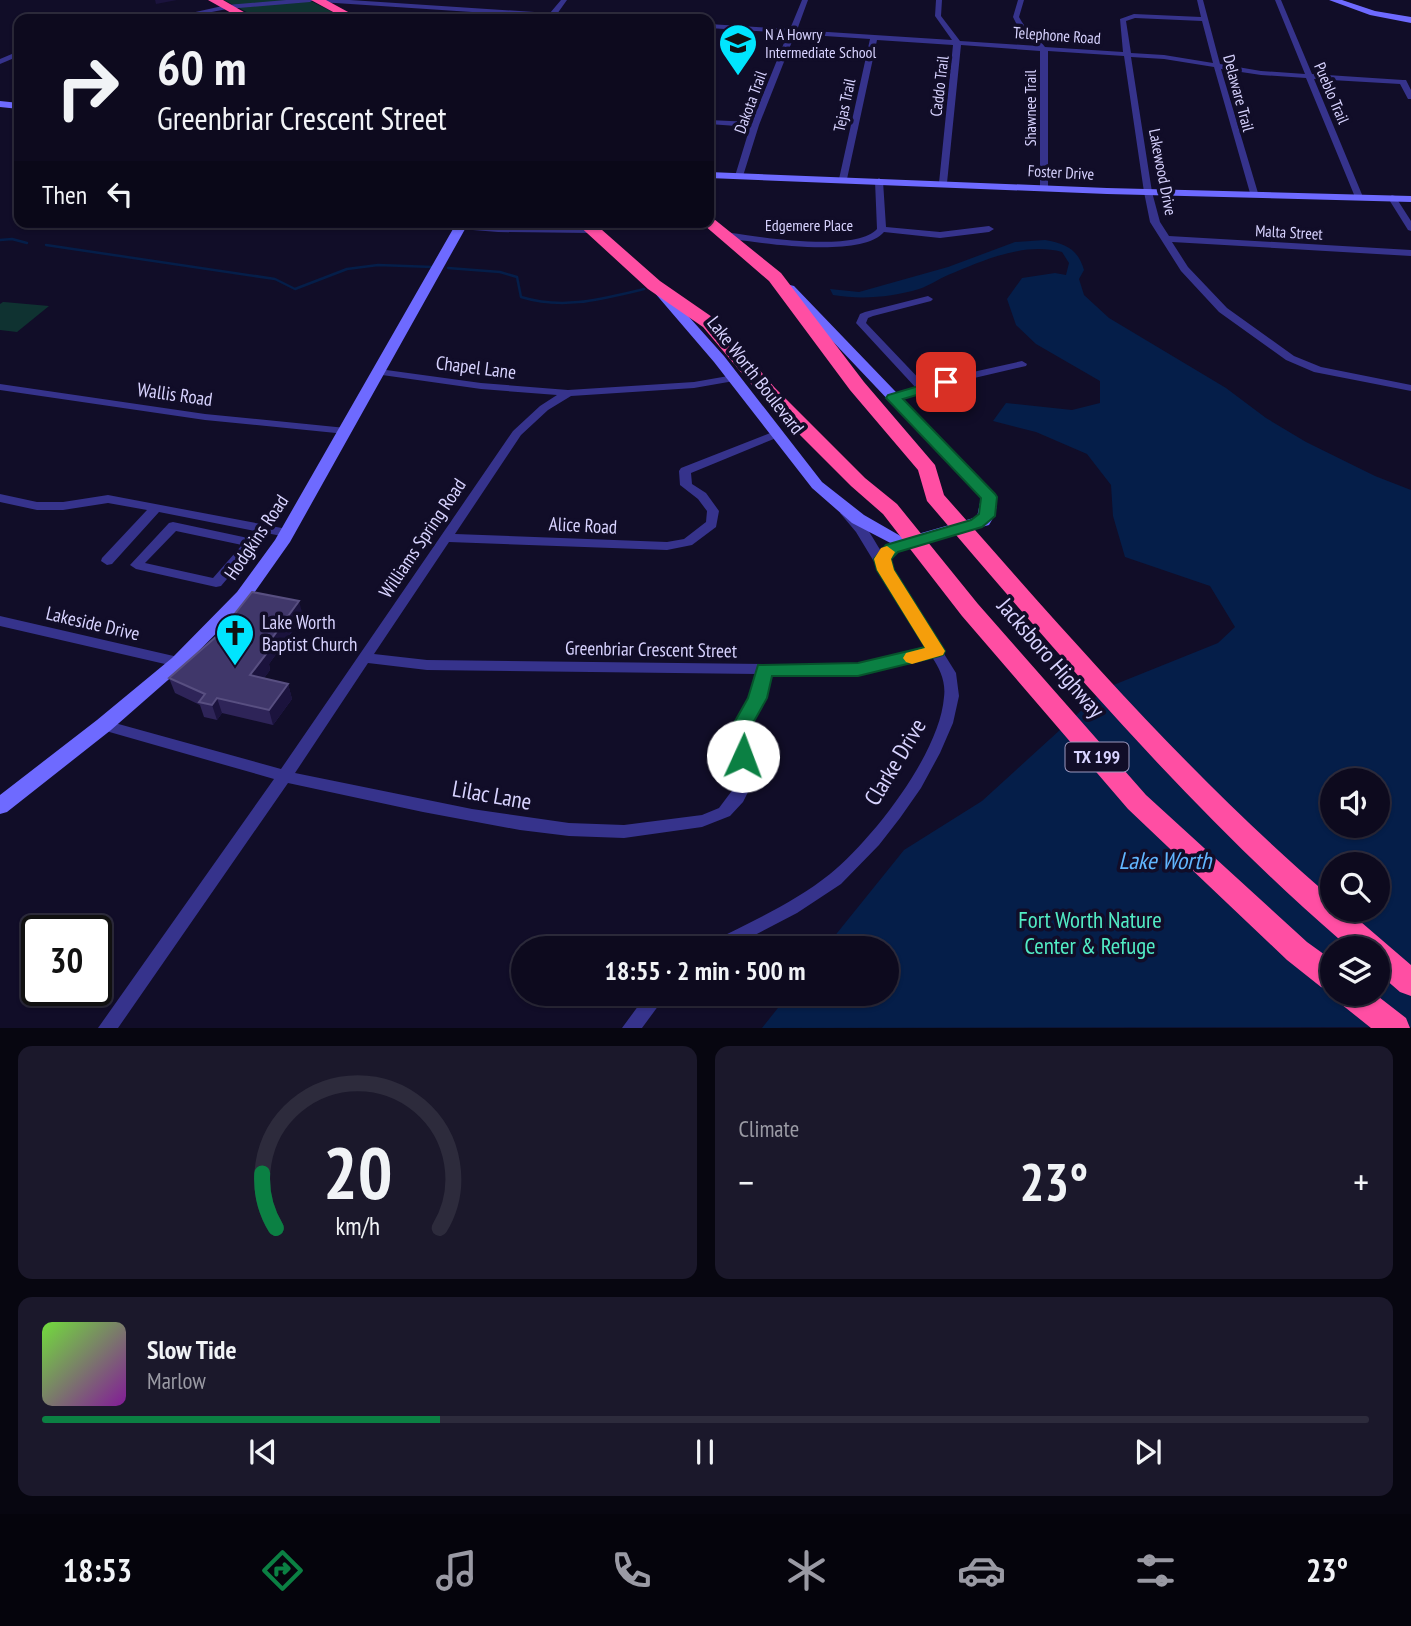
<!DOCTYPE html>
<html lang="en">
<head>
<meta charset="utf-8">
<style>
  body { margin:0; font-family:"PT Sans Narrow",sans-serif; background:#1b182b; color:#f1f3f6; height:100vh; display:flex; flex-direction:column; font-size:26px; white-space:nowrap }
  * { box-sizing:border-box; margin:0 }
  p { font-size:23px; color:#9a9aa4 }
  .icon { flex:none; width:38px; height:38px; fill:none; stroke:currentColor; stroke-width:2; stroke-linecap:round; stroke-linejoin:round }
  .map { position:relative; height:1028px; overflow:hidden }
  .drawer { display:flex; flex-direction:column; gap:18px; padding:18px; background:#070610; flex:1 }
  .drawer>* { flex:none }
  .top-card { position:absolute; left:14px; top:14px; width:700px; height:214px; border-radius:14px; box-shadow:0 2px 5px #0004,0 0 0 2px #2d2b3c; background:#0d0a1e; color:#f1f3f6; overflow:hidden }
  .controls { position:absolute; left:1320px; top:768px; display:grid; gap:14px }
  .controls a { display:grid; place-items:center; width:70px; height:70px; border-radius:50%; background:#0d0a1e; box-shadow:0 2px 5px #0004,0 0 0 2px #2d2b3c; font-size:35px }
  .speed { position:absolute; left:21px; top:915px; display:flex; gap:14px; font-size:35px; font-weight:700; text-align:center }
  .speed>* { display:grid; place-content:center; width:91px; height:91px; border-radius:50%; background:#0d0a1e; box-shadow:0 2px 5px #0004,0 0 0 2px #2d2b3c; line-height:1 }
  .speed .limit { border:4px solid #111; border-radius:10px; background:#fff; color:#111 }
  .pin { position:absolute; display:grid; place-items:center; width:60px; height:60px; color:#fff; margin:-30px; border-radius:14px; box-shadow:0 4px 10px #0006 }
  .me { position:absolute; width:77px; margin:-38px; rotate:2deg; stroke-linejoin:round; filter:drop-shadow(0 0 5px #0008) }
  .turn { display:flex; align-items:center; gap:24px; height:147px; padding:0 28px; font-size:32px }
  .turn .icon { width:91px; height:91px; stroke-width:2.5 }
  .turn b { display:block; font-size:49px; line-height:60px }
  .then { display:flex; align-items:center; height:66px; padding:0 28px; background:#0003; gap:14px; font-size:26px }
  .big { font-size:52px; font-weight:600; line-height:1.1 }
  .drawer .card { flex:1; display:flex; flex-direction:column; justify-content:center; gap:10px; min-width:0; padding:0 24px; border-radius:14px; background:#1b182b }
  .drawer .dial { align-items:center; gap:0 }
  .dial svg { height:182px; overflow:visible; fill:none; stroke:#2d2b3c; stroke-width:7; stroke-linecap:round; text-anchor:middle }
  .dial text { fill:#f1f3f6; stroke:none }
  .song { display:flex; align-items:center; gap:21px }
  .cover { width:84px; height:84px; border-radius:10px; background:linear-gradient(135deg,hsl(100 70% 55%),hsl(290 70% 35%)) }
  .played { height:7px; border-radius:4px; background:linear-gradient(90deg,#0b8043 30%,#2d2b3c 30%) }
  .keys { display:flex; justify-content:space-around; direction:ltr }
  .heat { display:flex; justify-content:space-between; align-items:center; font-size:38px; direction:ltr }
  .drawer .tiles { flex:1; display:grid; gap:18px; grid-template-columns:1fr 1fr }
  .card:last-child { grid-column:span 2 }
  .trip { position:absolute; left:511px; top:936px; width:388px; height:70px; border-radius:35px; background:#0d0a1e; box-shadow:0 2px 5px #0004,0 0 0 2px #2d2b3c; font-weight:600; line-height:70px; text-align:center }
  .menu { display:flex; height:112px; justify-content:space-around; align-items:center; background:#05040c; color:#9a9aa4 }
  .menu .icon { width:49px; height:49px }
  .menu .active { color:#0b8043 }
  .menu b { font-size:32px; color:#f1f3f6 }
  .map>svg:first-child { display:block }
</style>
</head>
<body>
<div class="map">
<svg width="1411" height="1028" viewBox="0 0 1411 1028">
  <rect width="100%" height="100%" fill="#110d28"/>
  <path fill="#0f3231" d="M224 0H309L346 19H260Z
    M3 302H4L49 306 17 332 0 330V304Z"/>
  <path fill="#051e49" fill-rule="evenodd" d="M1045 240C1066 244 1078 249 1084 270L1079 279 1084 295 1109 318 1226 388 1266 418 1306 442 1375 476 1411 490V1027L762 1028 789 994H887V948H825L904 850 982 801 1106 688 1218 643 1235 627 1210 586 1125 557 1113 516 1111 485 1087 454 1036 432 993 421 1006 403 1072 410 1100 403V381L1036 344 1016 325 1007 299 1022 278 1055 273 1066 275 1069 263 1062 252C1024 242 984 260 948 275 938 279 929 286 919 289 892 297 862 300 833 295L830 289 859 292 948 267 1015 242ZM1332 780H1377V826H1332ZM1332 864H1377V910H1332ZM1332 948H1377V994H1332Z"/>
  <g fill="none" stroke-linecap="round" stroke-linejoin="round">
    <path stroke="#051e49" stroke-width="2.5" d="M0 240 12 239 27 243
      M46 245 275 279 295 289 347 269 378 265 433 267
      M448 268 500 272 517 277 521 297C564 310 602 299 644 289"/>
    <path fill="#36338c" fill-rule="evenodd" d="M286 0H313L310 2 227 9 176 19H164L227 5Z
      M317 0H350L550 13 561 0H567L557 14 607 17 610 19 554 18 546 19 547 17 320 2Z
      M802 0H808L797 30 952 40 935 16 936 0H942L941 16 960 41 1038 46 1033 39 1020 31 1013 17 1018 0H1024L1019 17C1026 31 1036 35 1045 47L1123 52 1120 19 1134 14 1201 17 1197 0H1203L1220 64 1261 71 1305 74 1275 0H1281L1312 74 1403 80H1406L1411 90V99H1408L1400 84 1314 79 1363 197 1359 200 1355 197 1306 78 1261 75 1221 69 1258 193 1254 196 1250 193 1214 67 1164 59 1131 57 1152 192 1160 222 1169 236 1411 250V256L1172 242 1188 267 1227 308 1294 356 1321 367 1411 385V391L1314 372 1286 360 1219 312 1181 271 1150 222 1144 192 1124 56 1048 51V187L1044 190 1040 187V51L961 45 947 183 943 186 939 183 953 45 877 40 847 179 843 182 839 179 870 39 795 34 759 125 743 176 736 178 735 176 750 127 709 124V120L752 122 788 33 709 28V24L790 29ZM1135 18 1202 21 1213 63 1164 55 1131 53 1126 21Z
      M19 51V56L0 64V59Z
      M879 178 883 181 886 227 940 232 989 226 994 229 989 232 940 238 884 232C861 259 760 243 726 238L721 235 726 232C757 237 856 253 877 229L875 181Z
      M1392 195 1395 196 1411 221V231L1408 230 1388 198Z
      M406 222H447L498 226 593 227 598 230 593 233 498 232 410 225Z
      M928 296 933 299 931 301 873 316 868 318 866 323 925 385 964 374 1022 361 1027 364 1026 366 970 379 897 400H889L888 398 889 396 916 388 856 323 860 314 865 312Z
      M379 369 481 383 568 390 694 382 734 375 739 378 734 381 694 388 571 396 548 410 521 435 455 534 667 542 684 539 706 522 707 511 698 499 680 485 679 471 681 468 773 432 777 431 783 434 781 436 691 473 692 484 706 493 719 511 716 527 692 545 667 550 449 542 374 654 427 660 844 665 883 660 927 649 856 532 840 513 846 509C862 516 872 537 881 551L898 541H906L908 544 890 557 891 569 956 673 959 696 953 723 940 753 921 788 900 818 879 845 841 884 797 913 730 948H706L709 943C750 922 794 903 830 874 873 839 940 753 944 697 946 682 940 669 932 657L883 670 844 675 771 674 764 698 746 732 752 771 750 788 743 802 730 816 702 827 624 838 569 836 520 830 423 812 288 783 118 1028H98L274 779 99 729 97 725 99 721 104 720 281 769 513 431 540 406 557 395 481 389 375 374 374 372 375 370ZM368 663 427 670 757 674 750 698 732 732 737 771 734 788 719 808 702 815 624 825 569 823 472 809 295 773Z
      M0 384 205 414 346 428 352 431 346 434 205 420 0 390Z
      M0 494 37 502H63L108 495 287 529 293 533 287 537 266 533 221 586 216 587 136 569 130 565 169 523 173 522 248 538 255 531 159 512 112 564 107 565 101 561 102 558 147 510 108 503 63 510H37L0 502ZM176 531 242 545 213 578 145 563Z
      M0 616 178 657 183 659 185 662 183 665 178 667 0 626Z
      M647 994H667L642 1028H622Z"/>
    <path fill="#6e6aff" fill-rule="evenodd" d="M1329 0H1342L1375 11 1411 17V23L1370 15Z
      M0 101 19 103V109L0 107Z
      M709 172 1107 188 1411 196V202L1107 194 709 178Z
      M457 222H469L290 542 249 600 184 666 111 730 7 812 0 814V795L97 720 172 658 237 592 275 540Z
      M790 285 794 286 994 494C1000 503 995 516 989 525L902 549 852 523 812 488 714 362 654 292 660 288 664 289 724 356 822 482 864 515 904 538 977 517 981 498 786 292 784 289Z"/>
    <path fill="#ff4ea3" fill-rule="evenodd" d="M208 0H223L256 19H242Z
      M311 0H326L361 19H346Z
      M709 217 714 219 781 273 864 382 935 465 944 495C1068 635 1189 776 1332 898V910H1347L1411 965V996L1400 992 1377 972V948H1351L1339 939C1186 806 1058 654 927 501L918 470 850 390 769 281 704 225 701 222H709Z
      M575 222H593L660 281 715 319 775 388 865 478 897 504 978 604 1146 795 1307 942 1332 960V991L1321 987 1287 960 1128 809 962 616 883 514 851 486 761 396 703 327 648 289Z
      M1337 994H1375L1406 1018 1410 1028H1371L1341 1004Z"/>
  </g>
  <path fill="#2e2458" d="M303 616 269 664 270 670 264 678 288 684 292 699 273 725 222 713 217 720 204 717 200 705 175 693 169 678Z"/>
  <path fill="#1b133d" d="M155 0H177L156 4Z
    M299 601 303 616 269 664 270 670 255 690 250 675 262 652Z
    M288 684 292 699 273 725 269 710Z
    M217 698 222 713 217 720 212 705Z"/>
  <path fill="#40376a" stroke="#584f81" stroke-width="2" d="M252 592 299 601 262 652 266 654 250 675 288 684 269 710 217 698 212 705 199 702 205 694 169 678 218 635Z"/>
  <path fill="#0b8043" stroke="#07532c" stroke-width="2" d="M946 378 951 379V385L903 399 995 494 997 497 995 516 982 527 898 552 891 559 894 570 945 651 943 655 936 657 858 676H772L767 698 748 732 752 756 750 761 743 764 736 761 729 732 748 698 758 665 858 663 925 647 877 570 874 559 886 545 971 520 979 514 981 498 886 398 888 395Z"/>
  <path fill="#f59e0b" d="M887 546 895 552 891 559 894 570 945 651 943 655 912 664 906 662 903 658 906 653 925 648 877 570 874 559 881 548Z"/>
  <defs>
    <symbol id="school-pin" viewBox="-11 -11 22 30"><path d="M0 17L-7.5 6A9.5 9.5 0 1 1 7.5 6Z" fill="#00e5fe" stroke="#110d28"/><path d="M0-5L7-2L0 1L-7-2ZM-4 1L0 2.5L4 1V4Q0 6-4 4Z" fill="#111"/></symbol>
    <symbol id="church-pin" viewBox="-11 -11 22 30"><path d="M0 17L-7.5 6A9.5 9.5 0 1 1 7.5 6Z" fill="#00e5fe" stroke="#110d28"/><path d="M-1.2-6h2.4v3.5h3.3v2.4h-3.3V6h-2.4V-.1h-3.3v-2.4h3.3Z" fill="#111"/></symbol>
  </defs>
  <g fill-rule="evenodd">
    <use href="#school-pin" x="716" y="21" width="44" height="60"/>
    <use href="#church-pin" x="213" y="611" width="44" height="60"/>
  </g>
  <g text-anchor="middle" stroke-width="7" stroke-linejoin="round" paint-order="stroke">
    <g font-size="16" fill="#d8d3ff" stroke="#110d28" text-anchor="start">
      <text x="765" y="40">N A Howry<tspan x="765" dy="18">Intermediate School</tspan></text>
    </g>
    <g font-size="16" fill="#d8d3ff" stroke="#110d28">
      <text transform="translate(1057 35) rotate(4)" y="6">Telephone Road</text>
      <text transform="translate(939 86) rotate(-83)" y="6">Caddo Trail</text>
      <text transform="translate(1239 93) rotate(75)" y="6">Delaware Trail</text>
      <text transform="translate(1332 93) rotate(67)" y="6">Pueblo Trail</text>
      <text transform="translate(750 102) rotate(-70)" y="6">Dakota Trail</text>
      <text transform="translate(844 105) rotate(-78)" y="6">Tejas Trail</text>
      <text transform="translate(1030 108) rotate(-90)" y="6">Shawnee Trail</text>
      <text transform="translate(1061 172) rotate(3)" y="6">Foster Drive</text>
      <text transform="translate(1163 172) rotate(79)" y="6">Lakewood Drive</text>
      <text x="809" y="231">Edgemere Place</text>
      <text transform="translate(1289 232) rotate(3)" y="6">Malta Street</text>
    </g>
    <rect fill="#110d28" stroke="#9c98be" stroke-width="2" x="1065.5" y="742.5" width="63" height="29" rx="5"/>
    <g font-size="18" font-weight="bold" fill="#d8d3ff">
      <text x="1097" y="763">TX 199</text>
    </g>
    <g font-size="19" fill="#d8d3ff" stroke="#110d28">
      <text transform="translate(476 367) rotate(7)" y="7">Chapel Lane</text>
      <text transform="translate(756 375) rotate(52)" y="7">Lake Worth Boulevard</text>
      <text transform="translate(175 394) rotate(8)" y="7">Wallis Road</text>
      <text transform="translate(583 525) rotate(3)" y="7">Alice Road</text>
      <text transform="translate(256 537) rotate(-56)" y="7">Hodgkins Road</text>
      <text transform="translate(422 538) rotate(-56)" y="7">Williams Spring Road</text>
      <text transform="translate(93 623) rotate(13)" y="7">Lakeside Drive</text>
      <text transform="translate(651 649) rotate(1)" y="7">Greenbriar Crescent Street</text>
    </g>
    <g font-size="19" fill="#d8d3ff" stroke="#110d28" text-anchor="start">
      <text x="262" y="629">Lake Worth<tspan x="262" dy="22">Baptist Church</tspan></text>
    </g>
    <g font-size="23" fill="#d8d3ff" stroke="#110d28">
      <text transform="translate(1051 658) rotate(49)" y="8">Jacksboro Highway</text>
      <text transform="translate(895 762) rotate(-59)" y="8">Clarke Drive</text>
      <text transform="translate(492 795) rotate(10)" y="8">Lilac Lane</text>
    </g>
    <g font-size="23" fill="#52ecc5" stroke="#110d28">
      <text x="1090" y="928">Fort Worth Nature<tspan x="1090" dy="26">Center &amp; Refuge</tspan></text>
    </g>
    <g font-size="24" font-style="italic" fill="#61b6ff" stroke="#110d28">
      <text x="1165" y="869">Lake Worth</text>
    </g>
  </g>
</svg>
<div class="controls">
<a><svg class="icon" aria-label="sound" viewBox="0 0 24 24"><path d="M4 9h4l5-4v14l-5-4H4zM17 9q2 3 0 6"/></svg></a>
<a><svg class="icon" aria-label="search" viewBox="0 0 24 24"><circle cx="10" cy="10" r="6"/><path d="M15 15l6 6"/></svg></a>
<a><svg class="icon" aria-label="layers" viewBox="0 0 24 24"><path d="M12 4l9 5-9 5-9-5zM3 14l9 5 9-5"/></svg></a>
</div>
<div class="speed"><div class="limit">30</div></div>
<div class="pin" style="left:946px;top:382px;background:#d93025"><svg class="icon" aria-label="arrive" viewBox="0 0 24 24"><path d="M6 21V4h12l-3 4 3 4H6"/></svg></div>
<svg class="me" style="left:743px;top:756px" viewBox="-20 -20 40 40"><circle r="19" fill="#fff"/><path d="M0-13L10 11 0 6-10 11z" fill="#0b8043"/></svg>
<div class="trip">18:55 · 2 min · 500 m</div>
<div class="top-card">
<div class="turn"><svg class="icon" aria-label="right" viewBox="0 0 24 24"><path d="M7 20v-9h11M14 6l5 5-5 5"/></svg><div><b>60 m</b>Greenbriar Crescent Street</div></div>
<div class="then">Then<svg class="icon" aria-label="left" viewBox="0 0 24 24"><path d="M17 20v-9H6M10 6l-5 5 5 5"/></svg></div>
</div>
</div>
<section class="drawer">
<div class="tiles">
<div class="card dial"><svg viewBox="0 0 100 80">
<path d="M14 69A42 42 0 1 1 86 69"/>
<path d="M14 69A42 42 0 0 1 8 45" stroke="#0b8043"/>
<text x="50" y="56" font-size="32" font-weight="700">20</text>
<text x="50" y="72" font-size="11">km/h</text>
</svg></div>
<div class="card"><p>Climate</p>
<div class="heat"><a>−</a><b class="big">23°</b><a>+</a></div>
</div>
<div class="card">
<div class="song"><i class="cover"></i><div><b>Slow Tide</b><p>Marlow</p></div></div>
<div class="played"></div>
<div class="keys"><svg class="icon" aria-label="previous" viewBox="0 0 24 24"><path d="M18 5L8 12l10 7zM5 5v14"/></svg><svg class="icon" aria-label="pause" viewBox="0 0 24 24"><path d="M8 5v14M16 5v14"/></svg><svg class="icon" aria-label="next" viewBox="0 0 24 24"><path d="M6 5l10 7-10 7zM19 5v14"/></svg></div>
</div>
</div>
</section>
<nav class="menu">
<b>18:53</b>
<svg class="icon active" aria-label="directions" viewBox="0 0 24 24"><path d="M12 3l9 9-9 9-9-9zM9 14v-3h6M13 9l2 2-2 2"/></svg>
<svg class="icon" aria-label="music" viewBox="0 0 24 24"><path d="M9 18V5l10-2v13"/><circle cx="6" cy="18" r="3"/><circle cx="16" cy="16" r="3"/></svg>
<svg class="icon" aria-label="phone" viewBox="0 0 24 24"><path d="M5 4h4l2 5-3 2q2 4 5 5l2-3 5 2v4C11 20 4 13 5 4z"/></svg>
<svg class="icon" aria-label="climate" viewBox="0 0 24 24"><path d="M12 3v18M4 7l16 10M4 17L20 7"/></svg>
<svg class="icon" aria-label="car" viewBox="0 0 24 24"><path d="M5 17H2v-5l4-1 3-4h7l3 4 3 1v5h-3M9 17h6M6 11h13"/><circle cx="7" cy="17" r="2"/><circle cx="17" cy="17" r="2"/></svg>
<svg class="icon" aria-label="filters" viewBox="0 0 24 24"><path d="M4 7h16M4 17h16"/><circle cx="9" cy="7" r="2"/><circle cx="15" cy="17" r="2"/></svg>
<b>23°</b>
</nav>
</body>
</html>
